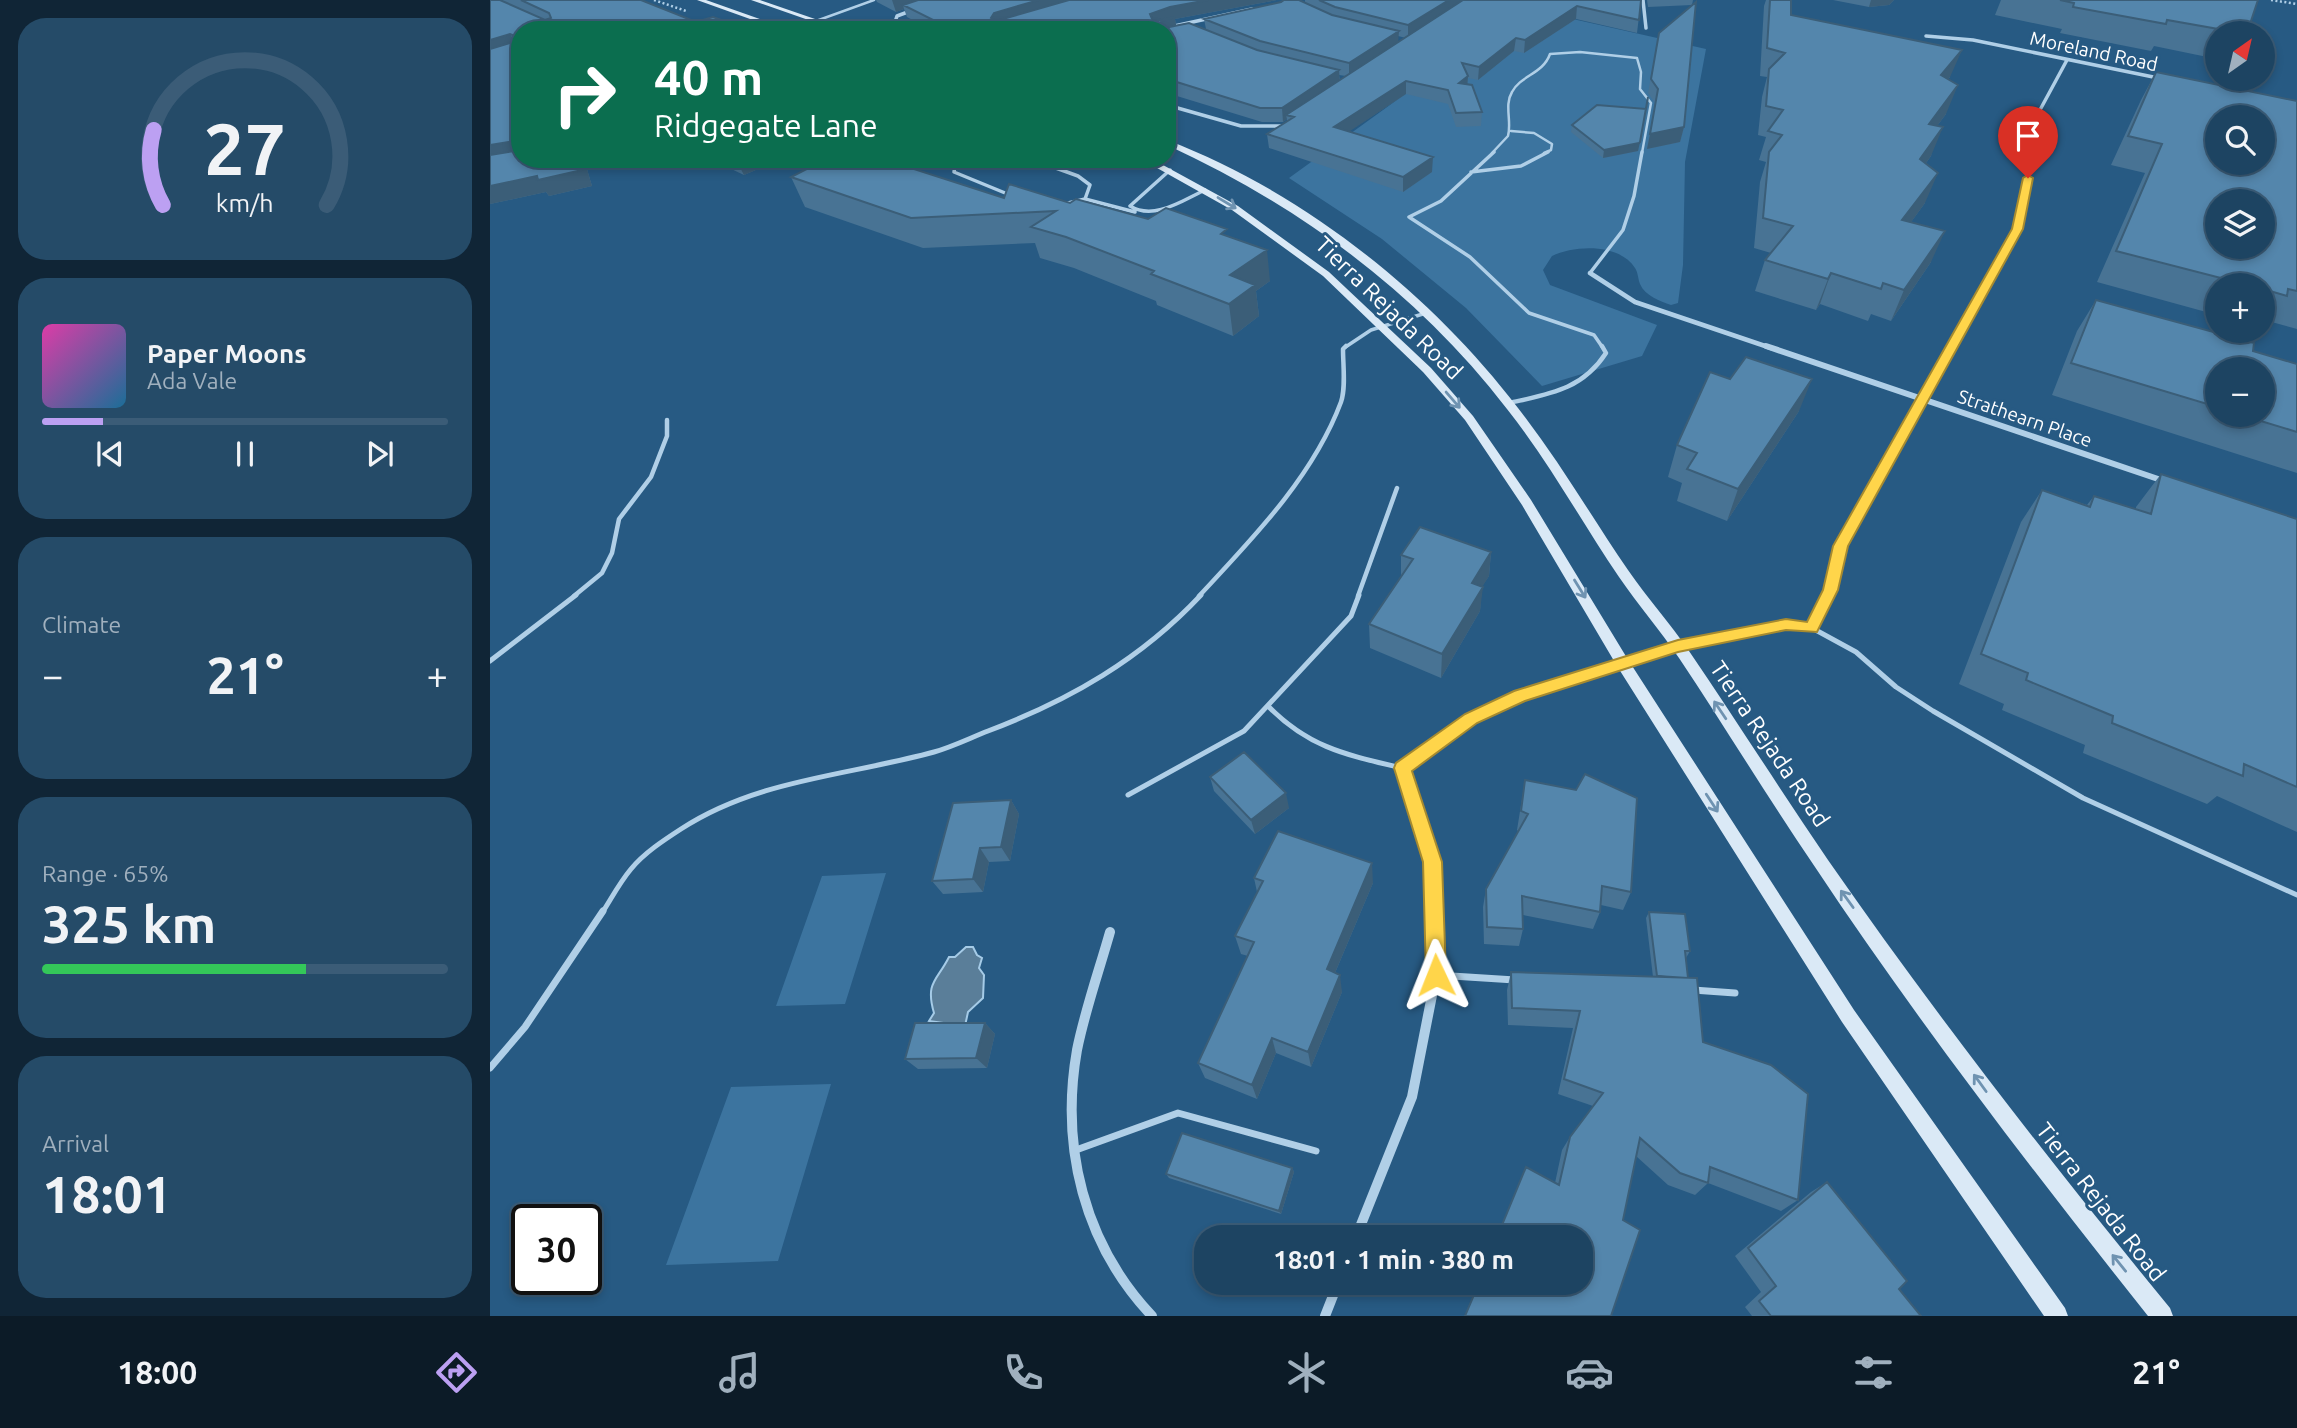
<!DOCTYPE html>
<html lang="en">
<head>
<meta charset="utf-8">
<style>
  body { margin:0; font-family:Ubuntu,sans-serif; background:#254b68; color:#f1f3f6; height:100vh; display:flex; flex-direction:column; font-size:26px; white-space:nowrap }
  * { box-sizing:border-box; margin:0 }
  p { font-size:23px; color:#a0b0be }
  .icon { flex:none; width:38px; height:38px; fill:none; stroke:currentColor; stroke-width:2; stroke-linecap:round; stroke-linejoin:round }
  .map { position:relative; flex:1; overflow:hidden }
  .details { display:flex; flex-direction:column; gap:18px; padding:18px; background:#102536; width:490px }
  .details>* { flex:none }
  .top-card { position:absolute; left:21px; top:21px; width:665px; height:147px; border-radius:28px; box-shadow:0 4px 10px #0003,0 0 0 2px #3b5c77; background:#0b6e4f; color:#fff; overflow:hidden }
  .needle { width:46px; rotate:34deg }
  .tools { position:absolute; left:1715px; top:21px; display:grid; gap:14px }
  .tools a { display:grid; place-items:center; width:70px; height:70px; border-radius:50%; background:#1d4462; box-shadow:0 4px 10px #0003,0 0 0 2px #3b5c77; font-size:35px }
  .speed { position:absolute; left:21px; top:1204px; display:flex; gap:14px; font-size:35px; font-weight:700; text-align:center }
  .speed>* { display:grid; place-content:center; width:91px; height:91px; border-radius:50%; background:#1d4462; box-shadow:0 4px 10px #0003,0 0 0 2px #3b5c77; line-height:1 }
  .speed .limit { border:4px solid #111; border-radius:10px; background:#fff; color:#111 }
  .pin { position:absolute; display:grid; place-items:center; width:60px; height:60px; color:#fff; margin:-72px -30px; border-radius:50% 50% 50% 0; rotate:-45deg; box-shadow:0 0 7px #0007 }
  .pin .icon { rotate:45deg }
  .me { position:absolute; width:77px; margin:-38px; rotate:358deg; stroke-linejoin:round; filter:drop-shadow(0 0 5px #0008) }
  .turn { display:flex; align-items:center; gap:24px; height:147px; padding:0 28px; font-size:32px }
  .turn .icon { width:91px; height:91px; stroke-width:2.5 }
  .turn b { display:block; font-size:49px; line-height:60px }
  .big { font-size:52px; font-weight:700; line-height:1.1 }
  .details .tile { flex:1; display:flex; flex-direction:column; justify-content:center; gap:10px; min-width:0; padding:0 24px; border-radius:28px; background:#254b68 }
  .details .dial { align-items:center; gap:0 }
  .dial svg { height:182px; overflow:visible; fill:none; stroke:#3b5c77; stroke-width:7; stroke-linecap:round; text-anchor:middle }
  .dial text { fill:#f1f3f6; stroke:none }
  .song { display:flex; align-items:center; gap:21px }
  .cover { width:84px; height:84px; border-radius:10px; background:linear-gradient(135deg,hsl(320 70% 55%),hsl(200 70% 35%)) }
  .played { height:7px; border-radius:4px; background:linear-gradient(90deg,#bca0f2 15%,#3b5c77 15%) }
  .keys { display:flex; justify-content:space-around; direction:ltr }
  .heat { display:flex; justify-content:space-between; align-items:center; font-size:38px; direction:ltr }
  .charge { height:10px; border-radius:5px; background:linear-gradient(90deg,#34c759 65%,#3b5c77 0) }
  .trip { position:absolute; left:704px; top:1225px; width:399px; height:70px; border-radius:28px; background:#1d4462; box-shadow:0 4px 10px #0003,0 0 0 2px #3b5c77; font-weight:700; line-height:70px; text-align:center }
  .tabs { display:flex; height:112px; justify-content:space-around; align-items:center; background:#0c1b27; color:#a0b0be }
  .tabs .icon { width:49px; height:49px }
  .tabs .active { color:#bca0f2 }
  .tabs b { font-size:32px; color:#f1f3f6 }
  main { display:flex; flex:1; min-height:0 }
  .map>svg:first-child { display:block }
</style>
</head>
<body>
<main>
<section class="details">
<div class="tile dial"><svg viewBox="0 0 100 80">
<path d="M14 69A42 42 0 1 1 86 69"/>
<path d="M14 69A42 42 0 0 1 10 36" stroke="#bca0f2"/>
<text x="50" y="56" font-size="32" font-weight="700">27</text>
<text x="50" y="72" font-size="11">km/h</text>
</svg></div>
<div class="tile">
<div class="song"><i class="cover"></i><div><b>Paper Moons</b><p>Ada Vale</p></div></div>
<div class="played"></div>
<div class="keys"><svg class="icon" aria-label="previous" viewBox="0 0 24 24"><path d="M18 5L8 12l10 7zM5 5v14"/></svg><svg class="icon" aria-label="pause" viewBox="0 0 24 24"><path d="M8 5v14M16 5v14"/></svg><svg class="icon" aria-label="next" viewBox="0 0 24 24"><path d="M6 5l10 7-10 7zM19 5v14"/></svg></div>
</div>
<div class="tile"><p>Climate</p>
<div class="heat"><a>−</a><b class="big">21°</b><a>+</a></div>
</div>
<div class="tile"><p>Range · 65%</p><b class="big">325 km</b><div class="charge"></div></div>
<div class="tile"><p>Arrival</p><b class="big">18:01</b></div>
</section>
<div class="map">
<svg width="1807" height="1316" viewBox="0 0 1807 1316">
  <rect width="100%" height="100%" fill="#275a83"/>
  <path fill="#3c749f" d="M1034 8 1216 49 1195 162 1193 265 1188 303 1181 305C1170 301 1155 296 1150 284 1148 279 1148 272 1145 268 1129 243 1085 245 1062 256L1053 270 1060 285 1167 325 1152 356 1052 386 976 308 892 239 799 178Z
    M396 873 355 1004 286 1006 332 876Z
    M341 1084 288 1261 176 1265 241 1087Z"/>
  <path fill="#5a7e99" stroke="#a5cbe7" stroke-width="2" d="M476 947H483L487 955 492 958 489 968 494 975 493 998 478 1012 475 1026 439 1021 444 1013C435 982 447 981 459 957H465Z"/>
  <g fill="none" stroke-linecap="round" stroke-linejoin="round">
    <path stroke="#b0cfe7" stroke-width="2.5" stroke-dasharray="2 2.5" stroke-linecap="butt" d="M164 0 196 11
      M1781 0 1807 4"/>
    <path stroke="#b0cfe7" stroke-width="2.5" d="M326 21 384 0
      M1021 131 1044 133 1062 144 1061 150 1054 153
      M1002 153 1018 136C1022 122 1014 105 1022 92 1031 75 1053 74 1060 54L1090 52 1147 58 1151 72 1150 89 1161 103 1152 153"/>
    <path stroke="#b0cfe7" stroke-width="3.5" d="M466 159 464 172 520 195
      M541 159 588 176 600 185 595 199
      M680 170 640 206C664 221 693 200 715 190
      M981 172 1031 166 1058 152
      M574 204 595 199 645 212
      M919 217 951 201 1004 152
      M919 217 980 257 1039 313 1104 335 1113 348
      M1100 273 1133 230 1144 196 1152 152
      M854 348 881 330 936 313"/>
    <path stroke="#b0cfe7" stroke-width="4.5" d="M1019 403C1059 394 1092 390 1116 353L1112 346
      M84 596 112 573 122 553 129 519 161 477 177 436V420
      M709 596C762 539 823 477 851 402 856 388 853 365 853 349L856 346
      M868 596 907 488
      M1337 596 1350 546 1433 400"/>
    <path stroke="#b0cfe7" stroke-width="5" d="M1322 628 1338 595
      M0 661 86 595
      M778 706C819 748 857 755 912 768L981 718 1030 696 1188 646 1296 625 1322 628 1366 652 1406 687 1443 711 1593 798 1807 895
      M638 795 754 731 861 616 869 595
      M112 913C121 899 130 882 141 869 154 853 174 840 191 829 268 779 357 776 444 752 462 747 480 738 498 731 580 700 651 659 711 595"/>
    <path stroke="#b0cfe7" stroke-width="7" d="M946 975 1025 980
      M1203 990 1245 993
      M0 1068 35 1027 113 911
      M586 1150 688 1113 826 1151"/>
    <path stroke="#b0cfe7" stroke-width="3.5" d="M1153 0 1156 28
      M405 22 407 16 423 10
      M666 30 762 9
      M1436 36 1483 40 1673 79
      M677 105 751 126H794
      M1539 153 1544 121 1577 60"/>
    <path stroke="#b0cfe7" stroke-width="4.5" d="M1100 273 1145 302 1281 348
      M1462 348 1527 229 1537 191 1539 152"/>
    <path stroke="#b0cfe7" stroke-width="6" d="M1276 346 1674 481
      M1433 400 1462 346"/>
    <path stroke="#b0cfe7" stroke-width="8" d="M912 768 942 862 944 913"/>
    <path stroke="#b0cfe7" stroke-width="10" d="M620 932C609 971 595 1010 587 1050 570 1147 594 1244 662 1316
      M866 1237 922 1097 946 975 944 911
      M835 1316 848 1283"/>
    <path fill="#dae9f6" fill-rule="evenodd" d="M207 0H216L301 30H291Z
      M261 0H270L357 30H347Z
      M677 140C813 192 940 293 1028 408 1068 459 1101 516 1138 570 1157 598 1180 623 1199 651 1246 720 1291 791 1338 860 1445 1014 1561 1163 1680 1308L1683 1316H1658C1542 1170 1428 1022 1325 867 1278 798 1235 727 1189 658 1170 630 1148 605 1129 577 1091 521 1059 462 1017 409 927 292 811 207 677 145Z
      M651 159H662L748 206 839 272 941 368 983 416 1041 500 1137 658 1364 1010 1575 1308 1578 1316H1554L1352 1022 1127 666 1032 505 975 420 933 372 833 276 742 210Z"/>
  </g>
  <path fill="#487394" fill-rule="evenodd" d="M0 0H151L206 22 260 30H30V159H94L102 186 59 196 56 192 0 204Z
    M386 0H787L685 19 686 26 716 29 714 19 815 3V0H1151L1147 33 1086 19 1034 53 1024 51 988 80 978 78 977 84 992 112 991 126 966 127 958 104 916 94 859 131 942 172 913 192 779 148 777 134 797 122V119L793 122H772L677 93V30H441L417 17 414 9 406 12 387 2ZM908 36 916 38 908 42ZM849 75 856 76 850 80Z
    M1157 0H1203L1202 5 1158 7Z
    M1276 0H1301V15L1460 77 1458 80 1456 114 1447 126 1441 156 1436 163 1435 203 1421 222 1441 262 1401 321 1381 314 1378 321 1330 304 1326 310 1265 291 1275 260 1281 253 1264 248 1270 182 1276 162 1269 160 1276 137 1268 135 1272 97 1277 77 1270 76 1274 6Z
    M1343 0H1404L1399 5 1379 7Z
    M1511 0H1768L1757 33H1727V59L1664 46 1661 51 1570 33 1572 29 1505 15Z
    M1169 33 1194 127 1190 142 1157 149 1165 103 1158 93Z
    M1666 72 1807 101V329L1778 321 1773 327V285H1727V315L1607 282 1655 173 1621 165 1651 100Z
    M1156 109 1148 151 1113 158 1081 132 1082 125Z
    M220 159H292L254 175Z
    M301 177 580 203 738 236 780 281 766 291 769 316 743 336 667 305 666 301 584 268 550 258 545 243 433 248 315 207Z
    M1606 300 1763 351 1807 364V473L1562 395 1587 331ZM1727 369 1773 415H1727Z
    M1240 379 1309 411 1237 521 1187 501 1192 483 1178 477 1187 445Z
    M1671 474 1807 519V832L1727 796 1717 804 1593 753 1595 745 1512 710 1514 704 1469 684 1531 522 1552 490 1597 505 1604 496 1646 509V507Z
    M1001 552 999 576 992 586 990 611 951 678 880 648 879 624 911 576V555Z
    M720 777 799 808 765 834 724 791Z
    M1035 780 1141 892 1133 910 1111 905 1110 912 1103 929 1033 915V929L1029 946 994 944 993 907 996 889 1028 831 1027 830Z
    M521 800 529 814 520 861 499 862 493 892 453 894 442 881Z
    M764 878 883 883 845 973 852 992 821 1067 786 1053 767 1099 715 1078 708 1063 758 956 751 954 745 936 767 892Z
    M1159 912 1200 951 1196 958 1198 978 1213 1042 1308 1200 1291 1211 1218 1183 1205 1195 1178 1185 1146 1156 1133 1220 1121 1316H975L988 1283H1090V1237H1007L1036 1167 1065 1183 1072 1150 1080 1137 1103 1106 1068 1094 1083 1028 1018 1025 1017 990 1021 972 1163 977 1156 918Z
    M495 1023 505 1034 497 1068 428 1069 415 1059Z
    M802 1168 804 1172 791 1214 679 1178 676 1174Z
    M1337 1182 1409 1289 1431 1316H1262L1255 1307 1271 1292 1245 1256 1321 1192Z"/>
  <path fill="#3b5e78" d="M402 0H445L413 5 414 9 406 12Z
    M549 0H594L505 30 501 18 504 13Z
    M718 0H787L685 19 687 30 663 27 660 14 680 7Z
    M959 0H979L918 38V25Z
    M1381 0H1404L1399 5 1379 7Z
    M1087 6 1086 19 1034 53 1035 40Z
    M469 22 471 30H458L457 27Z
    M909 31 908 45 859 77V63Z
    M20 34 29 48 0 57V40Z
    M1026 38 1024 51 988 80 989 67Z
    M1472 50 1460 77 1440 103 1451 75Z
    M849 70 850 84 796 115 797 119 793 122 792 108Z
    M978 76 977 90 969 83Z
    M916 81V94L845 141 844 127Z
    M1468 85 1456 114 1427 153 1439 124Z
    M1194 127 1190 142 1157 149 1160 134Z
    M1453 127 1441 156 1418 188 1430 159Z
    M30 140V157L0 162V145Z
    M1150 142 1148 151 1113 158 1114 150Z
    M943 157 942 172 913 192V177Z
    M89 159H94L102 186 59 196 56 192 0 204V186L47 176Z
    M248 159H292L254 175 246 160Z
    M1448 173 1435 203 1400 251 1412 220Z
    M1455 231 1441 262 1401 321 1414 290Z
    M777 250 780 281 766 291 769 316 743 336 739 304 740 275Z
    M1341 273 1330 304 1326 310 1338 279Z
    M1322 379 1309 411 1237 521 1248 489Z
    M1001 552 999 576 980 607 982 583Z
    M993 587 990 611 951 678 952 654Z
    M796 793 799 808 765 834 761 820Z
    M521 800 529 814 520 861 511 847Z
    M490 848 499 862 493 892 483 879Z
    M882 863 883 883 839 987 837 969Z
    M850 975 852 992 821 1067 818 1052Z
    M495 1023 505 1034 497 1068 486 1058Z
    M782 1038 786 1053 767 1099 762 1085Z
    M802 1168 804 1172 791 1214 789 1211Z"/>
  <path fill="#5486ac" stroke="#3b5e78" stroke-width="2" fill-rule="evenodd" d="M0 0H10L55 20 61 18 59 13 31 0H151L206 22 223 17 260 30H30V140L0 145V49L23 42 25 36 20 34 0 40Z
    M428 0H549L504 13 501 18 506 21 579 0H718L680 7 660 14 663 21 685 17 671 21 674 28 699 23 767 50 849 70 792 108H770L677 79V30H492L469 22 457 27 413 5Z
    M794 0H809L842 15 909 31 859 63 770 41 714 19 791 2Z
    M829 0H959L918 25 845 7Z
    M973 0H1151L1149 20 1087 6 1035 40 1026 38 989 67 972 63 978 76 969 83 982 85 992 112 966 113 958 90 916 81 844 127 943 157 913 177 777 134 804 117 796 115Z
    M1280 0H1301V15L1472 50 1451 75 1468 85 1439 124 1453 127 1430 159 1448 173 1412 220 1455 231 1414 290 1393 283 1391 289 1341 273 1338 279 1275 260 1303 226 1273 218 1279 152 1292 135 1278 131 1293 110 1276 106 1279 69 1295 53 1277 48Z
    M1570 0H1768L1757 33H1751L1677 20 1676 24 1583 7 1584 3Z
    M1206 2 1194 127 1160 134 1168 89 1161 79 1169 33Z
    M1666 72 1807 101V291L1798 289 1797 296 1773 289V285H1758L1626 251 1672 144 1638 136ZM1727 117H1773V163H1727ZM1727 201H1773V247H1727Z
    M1158 97 1150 142 1149 143 1114 150 1082 125 1107 105 1156 109Z
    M30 150V159H89L92 170 48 180 47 176 0 186V155Z
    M336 159H393L514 198 519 184 580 203 586 199 658 219 676 208 737 229 731 234 777 250 740 275 765 285 739 304 661 274 664 271 576 237 541 227 566 211 421 218 301 177Z
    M1606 300 1764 343 1763 351 1807 364V432L1751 415H1773V369H1727V407L1581 363Z
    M1256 357 1322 379 1248 489 1197 469 1207 453 1187 445 1220 372 1240 379Z
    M1671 474 1807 519V787L1754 764 1753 776 1622 723 1623 716 1536 680 1538 673 1491 654 1552 490 1600 507 1604 496 1661 514Z
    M930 527 1001 552 982 583 993 587 952 654 879 624 923 559 911 555Z
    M754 752 796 793 761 820 720 777Z
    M1095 774 1147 798 1141 892 1112 886 1110 912 1032 896 1033 929 997 927 996 889 1038 814 1031 811 1035 780 1086 790Z
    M521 800 511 847 490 848 483 879 442 881 463 803Z
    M788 831 882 863 837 969 850 975 818 1052 782 1038 762 1085 708 1063 764 942 745 936 773 881 764 878Z
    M1159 912 1195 914 1200 951H1195L1198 978 1167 976Z
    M1021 972 1207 978 1213 1042 1281 1065 1318 1094 1308 1200 1220 1167 1218 1183 1190 1173 1150 1138 1133 1220 1150 1230 1121 1316H975L989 1283H1090V1237H1007L1036 1167 1069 1185 1080 1137 1113 1093 1074 1079 1090 1011 1022 1008Z
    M425 1023H495L486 1058 415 1059Z
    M692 1133 802 1168 789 1211 676 1174Z
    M1337 1182 1417 1281 1409 1289 1431 1316H1281L1269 1301 1286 1286 1258 1248Z"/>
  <defs><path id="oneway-shaft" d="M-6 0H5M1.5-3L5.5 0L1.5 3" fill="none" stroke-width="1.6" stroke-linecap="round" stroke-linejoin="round" transform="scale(1.75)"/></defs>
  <g stroke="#6f93b1">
    <use href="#oneway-shaft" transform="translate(737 203) rotate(31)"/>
    <use href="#oneway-shaft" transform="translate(963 400) rotate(49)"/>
    <use href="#oneway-shaft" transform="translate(1090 589) rotate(58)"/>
    <use href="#oneway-shaft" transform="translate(1230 710) rotate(-124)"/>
    <use href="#oneway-shaft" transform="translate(1222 803) rotate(57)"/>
    <use href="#oneway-shaft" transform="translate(1357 899) rotate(-126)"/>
    <use href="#oneway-shaft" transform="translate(1490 1083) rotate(-126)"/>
    <use href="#oneway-shaft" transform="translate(1629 1263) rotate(-129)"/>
  </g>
  <path fill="#ffd54a" stroke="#a68a30" stroke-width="2" d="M1538 175 1543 178 1533 229 1358 546 1348 590 1327 632 1296 630 1188 652 1035 701 987 723 922 771 952 862 956 975 953 982 946 985 939 982 936 975 933 862 904 768 906 763 975 714 1024 691 1188 640 1296 619 1317 622 1333 590 1343 546 1522 229 1533 178Z"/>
  <g text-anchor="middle" stroke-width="6" stroke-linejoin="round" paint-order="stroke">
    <g font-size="19" fill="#fff" stroke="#275a83">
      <text transform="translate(1604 51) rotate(12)" y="7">Moreland Road</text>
      <text transform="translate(1535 418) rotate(19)" y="7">Strathearn Place</text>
    </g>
    <g font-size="23" fill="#fff" stroke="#275a83">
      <text transform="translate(899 308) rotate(44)" y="8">Tierra Rejada Road</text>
      <text transform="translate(1280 744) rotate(56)" y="8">Tierra Rejada Road</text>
      <text transform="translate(1611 1202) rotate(52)" y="8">Tierra Rejada Road</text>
    </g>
  </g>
</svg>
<div class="tools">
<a><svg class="needle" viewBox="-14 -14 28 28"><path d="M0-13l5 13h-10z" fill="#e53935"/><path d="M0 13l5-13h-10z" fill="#a0b0be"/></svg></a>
<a><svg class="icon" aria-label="search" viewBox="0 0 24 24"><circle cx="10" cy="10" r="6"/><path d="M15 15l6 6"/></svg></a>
<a><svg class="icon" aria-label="layers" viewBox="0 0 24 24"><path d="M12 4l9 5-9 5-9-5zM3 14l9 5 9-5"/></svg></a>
<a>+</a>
<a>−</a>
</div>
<div class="speed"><div class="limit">30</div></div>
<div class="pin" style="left:1538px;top:178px;background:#d93025"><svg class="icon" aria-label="arrive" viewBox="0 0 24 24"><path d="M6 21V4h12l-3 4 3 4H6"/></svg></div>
<svg class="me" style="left:946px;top:975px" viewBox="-20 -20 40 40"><path d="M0-17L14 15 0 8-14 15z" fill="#ffd54a" stroke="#fff" stroke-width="4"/></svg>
<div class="trip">18:01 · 1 min · 380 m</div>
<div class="top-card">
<div class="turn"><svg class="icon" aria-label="right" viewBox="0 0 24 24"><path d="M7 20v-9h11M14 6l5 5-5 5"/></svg><div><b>40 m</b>Ridgegate Lane</div></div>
</div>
</div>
</main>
<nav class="tabs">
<b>18:00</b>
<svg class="icon active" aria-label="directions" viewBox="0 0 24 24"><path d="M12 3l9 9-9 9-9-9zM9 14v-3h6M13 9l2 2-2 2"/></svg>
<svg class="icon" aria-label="music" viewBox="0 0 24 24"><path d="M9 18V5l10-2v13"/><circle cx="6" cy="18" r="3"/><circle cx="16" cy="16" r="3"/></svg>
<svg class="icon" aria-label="phone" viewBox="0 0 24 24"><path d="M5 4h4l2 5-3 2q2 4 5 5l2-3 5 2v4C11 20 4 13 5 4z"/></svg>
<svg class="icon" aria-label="climate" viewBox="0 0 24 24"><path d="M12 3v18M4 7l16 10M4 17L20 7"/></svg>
<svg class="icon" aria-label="car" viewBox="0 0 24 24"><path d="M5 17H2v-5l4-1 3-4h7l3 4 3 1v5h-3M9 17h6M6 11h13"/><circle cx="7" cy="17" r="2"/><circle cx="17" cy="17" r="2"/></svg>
<svg class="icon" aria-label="filters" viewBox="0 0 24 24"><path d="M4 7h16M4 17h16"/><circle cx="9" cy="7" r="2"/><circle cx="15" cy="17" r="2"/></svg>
<b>21°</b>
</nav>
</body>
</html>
